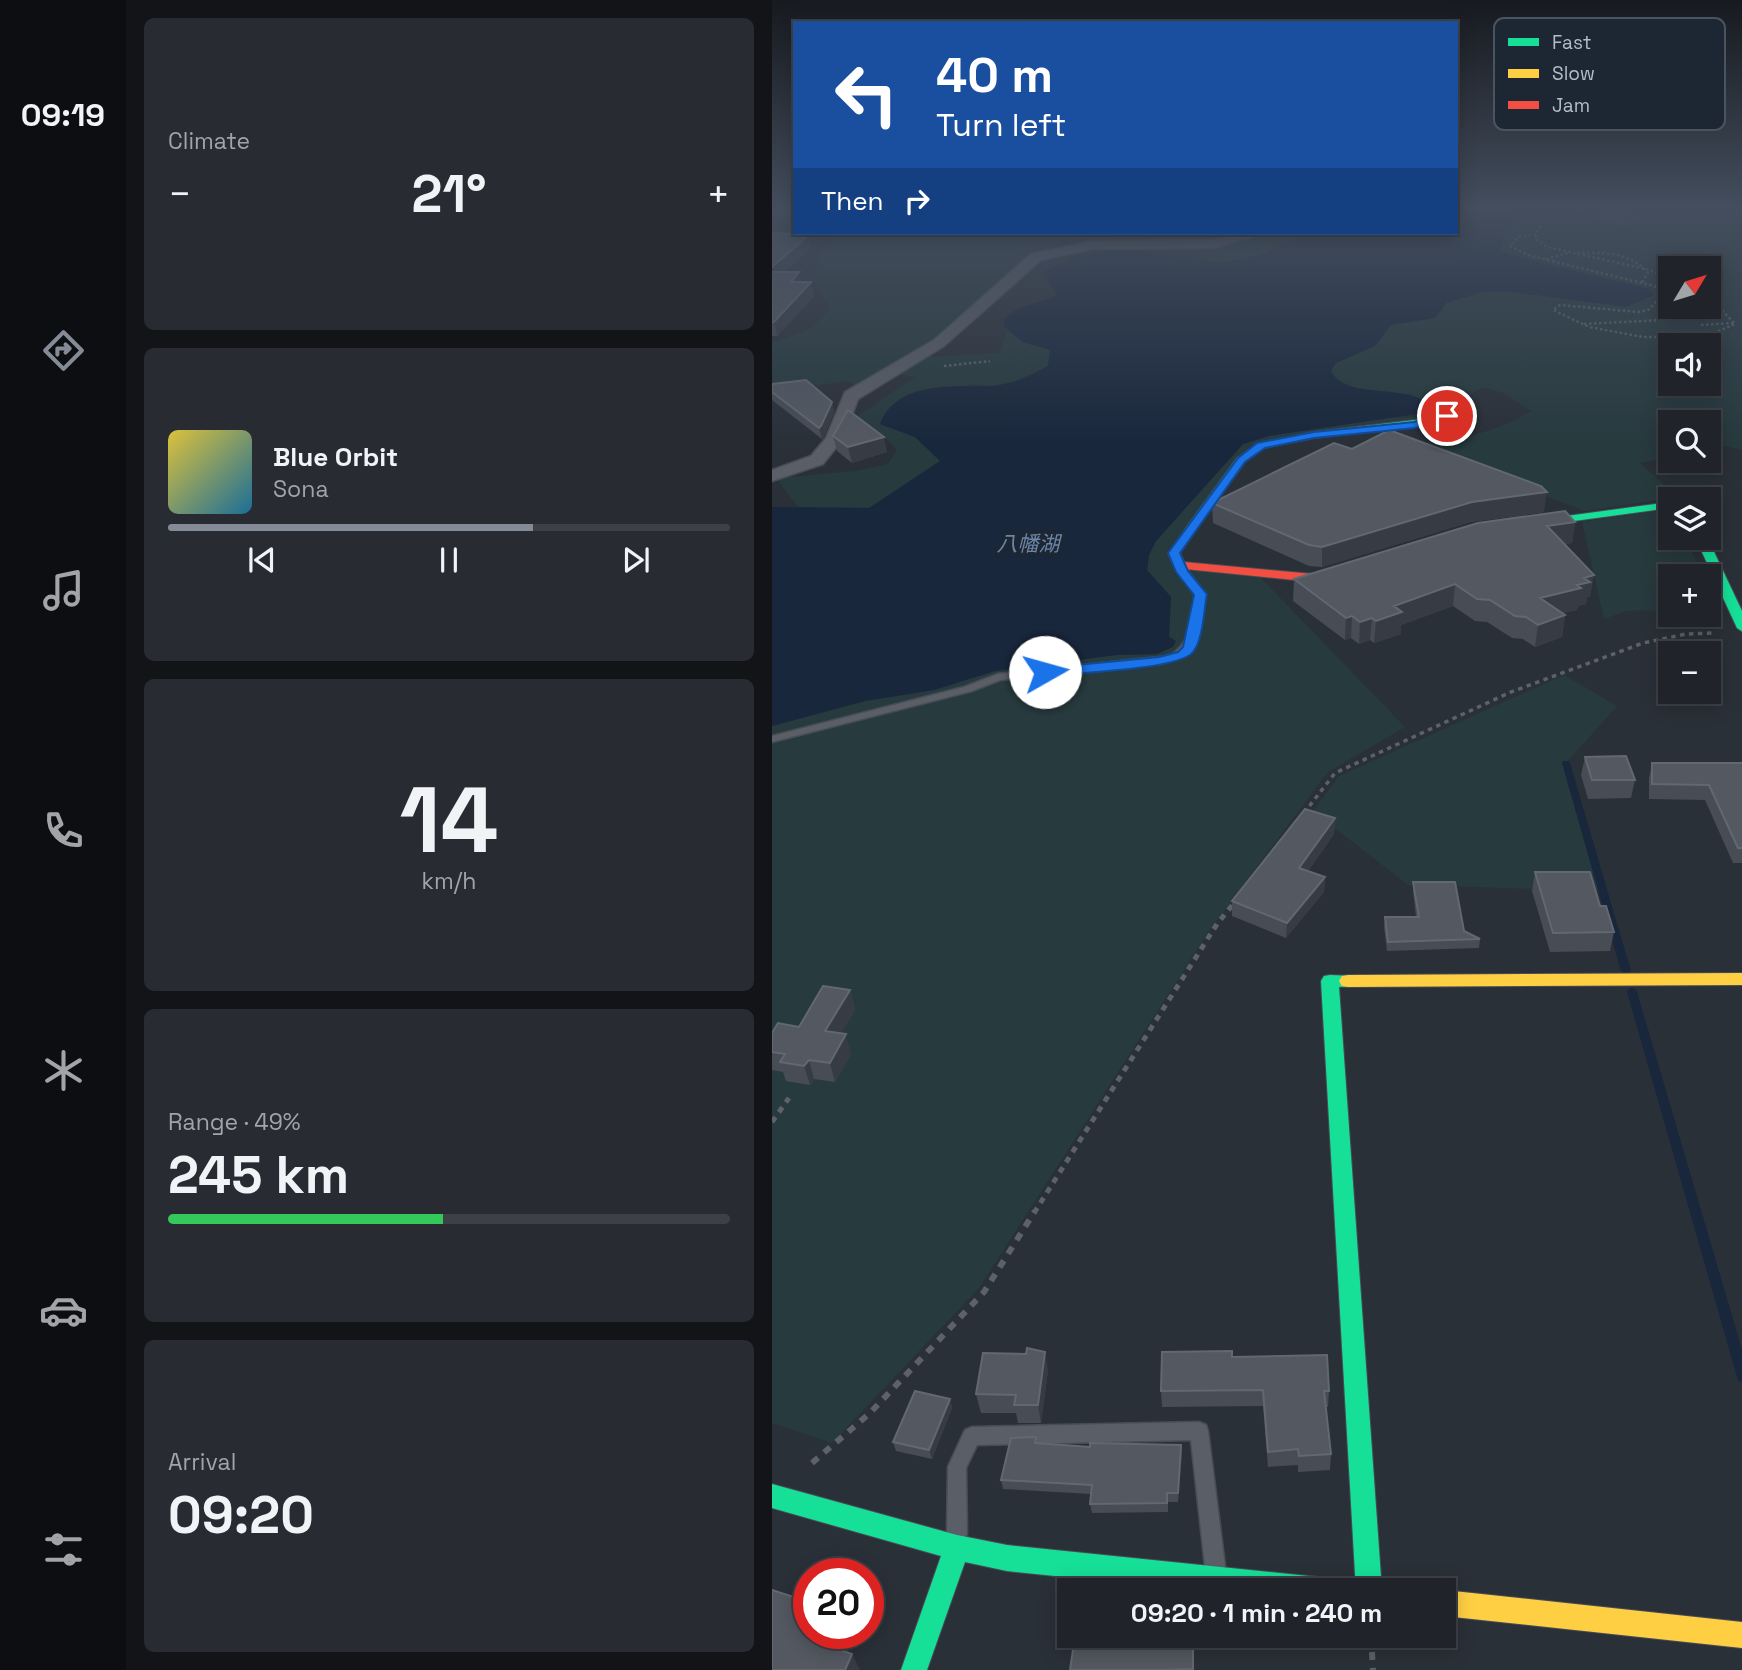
<!DOCTYPE html>
<html lang="en">
<head>
<meta charset="utf-8">
<style>
  body { margin:0; font-family:"Space Grotesk","Noto Sans JP",sans-serif; background:#282c32; color:#f1f3f6; height:100vh; display:flex; flex-direction:column; font-size:26px; white-space:nowrap }
  * { box-sizing:border-box; margin:0 }
  p { font-size:23px; color:#a2a4a8 }
  .icon { flex:none; width:38px; height:38px; fill:none; stroke:currentColor; stroke-width:2; stroke-linecap:round; stroke-linejoin:round }
  .map { position:relative; flex:1; overflow:hidden }
  .drawer { display:flex; flex-direction:column; gap:18px; padding:18px; background:#121417; width:646px }
  .drawer>* { flex:none }
  .hud { position:absolute; left:21px; top:21px; width:665px; height:214px; border-radius:0px; box-shadow:0 4px 18px #0003,0 0 0 2px #3d4147; background:#1a4fa0; color:#fff; overflow:hidden }
  .needle { width:46px; rotate:52deg }
  .controls { position:absolute; left:886px; top:256px; display:grid; gap:14px }
  .controls a { display:grid; place-items:center; width:63px; height:63px; border-radius:0px; background:#20242a; box-shadow:0 4px 18px #0003,0 0 0 2px #3d4147; font-size:35px }
  .speed { position:absolute; left:21px; top:1558px; display:flex; gap:14px; font-size:35px; font-weight:700; text-align:center }
  .speed>* { display:grid; place-content:center; width:91px; height:91px; border-radius:50%; background:#20242a; box-shadow:0 4px 18px #0003,0 0 0 2px #3d4147; line-height:1 }
  .speed .limit { border:10px solid #d22; background:#fff; color:#111 }
  .pin { position:absolute; display:grid; place-items:center; width:60px; height:60px; color:#fff; margin:-30px; border:4px solid #fff; border-radius:50%; box-shadow:0 2px 7px #0007 }
  .me { position:absolute; width:77px; margin:-38px; rotate:83deg; stroke-linejoin:round; filter:drop-shadow(0 0 5px #0008) }
  .turn { display:flex; align-items:center; gap:24px; height:147px; padding:0 28px; font-size:32px }
  .turn .icon { width:91px; height:91px; stroke-width:2.5 }
  .turn b { display:block; font-size:49px; line-height:60px }
  .then { display:flex; align-items:center; height:66px; padding:0 28px; background:#0003; gap:14px; font-size:26px }
  .big { font-size:52px; font-weight:700; line-height:1.1 }
  .drawer .widget { flex:1; display:flex; flex-direction:column; justify-content:center; gap:10px; min-width:0; padding:0 24px; border-radius:10px; background:#282c32 }
  .drawer .dial { align-items:center; gap:0 }
  .dial b { font-size:91px; line-height:1 }
  .song { display:flex; align-items:center; gap:21px }
  .cover { width:84px; height:84px; border-radius:10px; background:linear-gradient(135deg,hsl(50 70% 55%),hsl(200 70% 35%)) }
  .played { height:7px; border-radius:4px; background:linear-gradient(90deg,#848b96 65%,#3d4147 65%) }
  .keys { display:flex; justify-content:space-around; direction:ltr }
  .heat { display:flex; justify-content:space-between; align-items:center; font-size:38px; direction:ltr }
  .charge { height:10px; border-radius:5px; background:linear-gradient(90deg,#34c759 49%,#3d4147 0) }
  .trip { position:absolute; left:285px; top:1578px; width:399px; height:70px; border-radius:0px; background:#20242a; box-shadow:0 4px 18px #0003,0 0 0 2px #3d4147; font-weight:700; line-height:70px; text-align:center }
  main { display:flex; flex:1; min-height:0 }
  .tabs { display:flex; flex-direction:column; width:126px; justify-content:space-around; align-items:center; background:#0d0e11; color:#a2a4a8 }
  .tabs .icon { width:49px; height:49px }
  .tabs .on { color:#848b96 }
  .tabs b { font-size:32px; color:#f1f3f6 }
  .map>svg:first-child { display:block }
</style>
</head>
<body>
<main>
<nav class="tabs">
<b>09:19</b>
<svg class="icon on" aria-label="directions" viewBox="0 0 24 24"><path d="M12 3l9 9-9 9-9-9zM9 14v-3h6M13 9l2 2-2 2"/></svg>
<svg class="icon" aria-label="music" viewBox="0 0 24 24"><path d="M9 18V5l10-2v13"/><circle cx="6" cy="18" r="3"/><circle cx="16" cy="16" r="3"/></svg>
<svg class="icon" aria-label="phone" viewBox="0 0 24 24"><path d="M5 4h4l2 5-3 2q2 4 5 5l2-3 5 2v4C11 20 4 13 5 4z"/></svg>
<svg class="icon" aria-label="climate" viewBox="0 0 24 24"><path d="M12 3v18M4 7l16 10M4 17L20 7"/></svg>
<svg class="icon" aria-label="car" viewBox="0 0 24 24"><path d="M5 17H2v-5l4-1 3-4h7l3 4 3 1v5h-3M9 17h6M6 11h13"/><circle cx="7" cy="17" r="2"/><circle cx="17" cy="17" r="2"/></svg>
<svg class="icon" aria-label="filters" viewBox="0 0 24 24"><path d="M4 7h16M4 17h16"/><circle cx="9" cy="7" r="2"/><circle cx="15" cy="17" r="2"/></svg>
</nav>
<section class="drawer">
<div class="widget"><p>Climate</p>
<div class="heat"><a>−</a><b class="big">21°</b><a>+</a></div>
</div>
<div class="widget">
<div class="song"><i class="cover"></i><div><b>Blue Orbit</b><p>Sona</p></div></div>
<div class="played"></div>
<div class="keys"><svg class="icon" aria-label="previous" viewBox="0 0 24 24"><path d="M18 5L8 12l10 7zM5 5v14"/></svg><svg class="icon" aria-label="pause" viewBox="0 0 24 24"><path d="M8 5v14M16 5v14"/></svg><svg class="icon" aria-label="next" viewBox="0 0 24 24"><path d="M6 5l10 7-10 7zM19 5v14"/></svg></div>
</div>
<div class="widget dial"><b>14</b><p>km/h</p></div>
<div class="widget"><p>Range · 49%</p><b class="big">245 km</b><div class="charge"></div></div>
<div class="widget"><p>Arrival</p><b class="big">09:20</b></div>
</section>
<div class="map">
<svg width="971" height="1670" viewBox="0 0 971 1670">
  <rect width="100%" height="100%" fill="#2a3038"/>
  <path fill="#273a3e" fill-rule="evenodd" d="M734 209H970V450L952 446 936 449V422H898V457L868 463 906 497 813 511 636 445C683 439 718 436 759 411L732 393 711 387 658 419 488 443 396 550 403 574 413 580 421 570 489 578 633 727 556 772 437 931 207 1288 60 1443 0 1423V726L93 701 162 690 223 671 344 655 385 654 397 637 399 597 375 570 377 555 384 541 471 444 497 436 612 418 644 417 641 395C620 392 567 393 559 370L564 363 603 346 619 325 670 312 674 303 718 291 865 303 877 289 733 253 729 250 731 236 748 222 741 211ZM898 268H936V306H898ZM898 345H936V383H898Z
    M67 233H314L260 256 150 350 86 388 75 381 0 392V343L40 328 58 309 42 281 48 251Z
    M498 233H537L486 256 450 263 413 248 445 246Z
    M235 330 251 342 279 350 276 366 243 381 220 386 198 384 108 424 143 437 169 461 97 508 26 507 4 478 83 471 116 464 125 450C114 437 98 429 84 417L143 377 126 374 156 357 228 353Z
    M885 511 898 516V537H911L933 576H898V610L855 611 832 619 810 522Z
    M792 675 845 706 794 763 831 891 636 885 541 811 567 776Z"/>
  <path fill="#19273c" d="M684 209 741 211 748 222C737 231 730 235 729 250L739 256 877 289 882 295 854 307 733 291 708 292 674 303 663 318 619 325 603 346 564 363 559 370C570 401 635 382 657 405L658 412 497 436 471 444 384 541 377 555 375 570 399 597 397 637 404 641 401 647 385 654 344 655 223 671 162 690 93 701 0 726V507L97 508 168 461 143 437 108 424C125 380 183 387 219 386 239 385 259 376 276 366L278 350 251 342 232 326V319L245 309 285 296 271 272 304 257 352 250 450 263 486 256 537 233H684Z"/>
  <g fill="none" stroke-linecap="round" stroke-linejoin="round">
    <path fill="#19273c" fill-rule="evenodd" d="M791 761H797L798 763 859 971 857 973H851L849 971 790 763Z
      M860 988 864 989 865 992 971 1353V1383L966 1381 965 1377 855 992 856 989Z"/>
    <defs>
      <path id="lane" d="M407 562 410 563 433 594C427 632 431 653 388 664L228 680 200 691 0 742V736L192 687 226 674 397 656C421 642 419 618 423 594L402 565Z
        M427 1422 434 1425 436 1431 453 1566 450 1573 443 1576 436 1573 433 1566 419 1440 205 1445 194 1468 195 1534 192 1541 185 1544 178 1541 175 1534 176 1467 193 1430 200 1427Z"/>
      <path id="street" d="M471 233H492L442 248 320 249 269 260 172 346 86 399 71 439 51 464 0 481V470L39 456 54 438 73 392 162 340 259 254 320 241 442 240Z"/>
      <path id="fast" d="M692 399 701 401 662 424 542 438 492 448 473 462 423 531H415L413 529 465 458 485 444 542 432 659 418Z
        M898 502V508L750 528 744 525 750 522Z
        M923 537H935L971 613V632L965 628Z
        M558 975 582 976 585 981 582 986 567 987 610 1591H584L549 981 552 976Z
        M0 1484 185 1535 235 1545 556 1578 565 1582 569 1591H429L235 1571 193 1562 155 1670H129L169 1556 0 1508Z"/>
      <path id="slow" d="M971 973V985L576 987 570 986 567 981 570 976 576 975Z
        M672 1590 971 1622V1648L672 1616Z"/>
      <path id="jam" d="M419 525 425 529 408 553 412 562 552 575 576 568 582 572 552 583 403 568 396 553 415 527Z"/>
    </defs>
    <use href="#lane" stroke="#484c55" stroke-width="3"/>
    <use href="#street" stroke="#484c55" stroke-width="3"/>
    <use href="#fast" stroke="#484c55" stroke-width="2"/>
    <use href="#slow" stroke="#484c55" stroke-width="2"/>
    <use href="#jam" stroke="#484c55" stroke-width="2"/>
    <path stroke="#5c6268" stroke-width="2.5" stroke-dasharray="2.5 2.5" stroke-linecap="butt" d="M767 209H773
      M770 221 763 238 775 247 878 270 898 280
      M764 234 747 237 738 246 756 255 882 286 893 293 876 310 866 312 788 305 781 310 817 327 871 337H933L963 324 945 305 936 303
      M504 236 515 233
      M805 253C830 252 859 252 876 273L870 282
      M774 259 796 253
      M887 273H898
      M812 324 890 320 912 306
      M929 325 962 323
      M172 366 218 361"/>
    <path stroke="#5c6268" stroke-width="3.5" stroke-dasharray="4.5 4.5" stroke-linecap="butt" d="M532 813 563 773 739 692 871 643 914 634 941 633"/>
    <path stroke="#5c6268" stroke-width="5" stroke-dasharray="6 6" stroke-linecap="butt" d="M0 1122 17 1098
      M262 1213 445 924 462 903"/>
    <path stroke="#5c6268" stroke-width="6" stroke-dasharray="8 8" stroke-linecap="butt" d="M40 1463 98 1413 212 1292 263 1211
      M599 1636 601 1670"/>
    <use href="#lane" fill="#5a5e66" fill-rule="evenodd"/>
    <use href="#street" fill="#5a5e66" fill-rule="evenodd"/>
    <use href="#fast" fill="#16e098" fill-rule="evenodd"/>
    <use href="#slow" fill="#ffcf43" fill-rule="evenodd"/>
    <use href="#jam" fill="#f24e42" fill-rule="evenodd"/>
  </g>
  <path fill="#474c55" d="M0 209H23V216L7 219 0 216Z
    M790 209H880L858 226 823 220 825 209 818 214Z
    M0 233 37 235 39 248 13 272H27L29 282H39L42 296 5 336H0Z
    M0 384 60 402 62 412 52 437 50 439 0 400Z
    M61 436 115 452 80 463 65 451Z
    M440 503 772 512 698 522 550 567 537 566 441 523Z
    M803 522 800 543 792 544 818 597H815L814 604 806 606 805 610 791 613 793 615 790 637 763 647 751 639 740 638 715 622 703 621 681 606 629 625V634L602 643 598 640 587 644 579 638 573 640 521 601 522 579Z
    M813 757 863 780 859 798 816 799 809 775Z
    M880 763H971V863H961L933 800 877 799V778Z
    M563 818 562 834 536 871 553 877 552 892 514 938 460 916V901Z
    M763 872 828 906 842 932 838 951 778 952 760 891Z
    M641 882 692 931 708 939 707 948 615 951 612 927 613 917H644L641 891Z
    M78 990 83 1010 69 1033 79 1054 63 1082 42 1079 38 1085 14 1081 11 1072 0 1070V1033L27 1027Z
    M460 1357 557 1391 556 1407H554L559 1454 558 1470 526 1472V1465L496 1467 491 1406 390 1407 389 1391Z
    M276 1370 269 1423H246L244 1413H209L204 1394Z
    M178 1399 180 1408 160 1459 124 1451 121 1442Z
    M265 1443 318 1447 409 1445 410 1454 406 1502H396V1512L320 1513 318 1504 319 1494 231 1489 229 1480Z"/>
  <path fill="#373c44" d="M23 209V216L7 219 5 212Z
    M860 209H880L858 226Z
    M37 235 39 248 0 283V267Z
    M27 272 30 286 19 282Z
    M39 282 42 296 5 336 2 322Z
    M60 402 62 412 52 437 50 439 47 428Z
    M112 437 115 452 80 463 76 447Z
    M775 492 772 512 698 522 550 567V547L700 502Z
    M803 522 800 543 772 546 775 526Z
    M822 575 818 597H815L814 604 806 606 805 610 764 620 768 598 805 585 812 578Z
    M683 584 681 606 629 625V634L602 643 604 621 622 606Z
    M793 615 790 637 763 647 766 625Z
    M580 616 579 638 573 640 574 618Z
    M600 618 598 640 587 644 588 622Z
    M563 818 562 834 527 883V868Z
    M553 877 552 892 514 938 515 923Z
    M78 990 83 1010 59 1050 53 1031Z
    M74 1034 79 1054 63 1082 58 1063Z
    M37 1060 42 1079 38 1085 32 1066Z
    M273 1352 276 1370 269 1423 266 1405Z
    M178 1399 180 1408 160 1459 157 1450Z
    M409 1445 410 1454 406 1502V1493Z
    M58 1633H74L60 1661 52 1644Z
    M80 1654 88 1670H73Z"/>
  <path fill="#535861" stroke="#626872" stroke-width="2" d="M0 209H23L5 212Z
    M0 233 37 235 0 267Z
    M0 272H27L19 282H39L2 322H0Z
    M34 380 60 402 49 426 47 428 0 392V384Z
    M76 410 112 437 76 447 61 436Z
    M617 430 769 486 775 492 700 502 550 547 537 545 440 503 562 443 580 449Z
    M793 511 803 522 775 526 822 575 812 578 818 582 805 585 809 588 768 598 793 615 766 625 754 617 743 616 718 600 705 599 683 584 622 606 630 612 604 621 600 618 588 622 580 616 574 618 522 579 706 523Z
    M854 756 863 780H820L813 757Z
    M880 763H971V848H966L937 785 880 784Z
    M533 809 563 818 527 868 553 877 515 923 460 901Z
    M763 872H818L828 906H834L842 932 781 933Z
    M641 882H683L692 931 708 939 616 942 613 917H647Z
    M51 986 78 990 53 1031 74 1034 58 1063 37 1060 32 1066 8 1062 13 1054 0 1052V1033L6 1023 27 1027Z
    M255 1348 273 1352 266 1405H242L244 1395 204 1394 211 1353 254 1354Z
    M460 1351V1357L555 1355 557 1391H552L559 1454 527 1456 526 1449 496 1452 491 1390 389 1391 390 1352Z
    M143 1391 178 1399 157 1450 121 1442Z
    M264 1437 263 1443 318 1447V1443L409 1445 406 1493H395V1503L318 1504 320 1485 229 1480 239 1438Z
    M0 1590 37 1602V1633H58L52 1644 80 1654 73 1670H0Z
    M303 1636H421V1669L395 1670H298Z"/>
  <linearGradient id="sky" x2="0" y2="1"><stop stop-color="#171a1f"/><stop offset="0.47" stop-color="#444e5e"/><stop offset="1" stop-color="#444e5e" stop-opacity="0"/></linearGradient>
  <rect width="971" height="443" fill="url(#sky)"/>
  <path fill="#1a73e8" stroke="#114b97" stroke-width="2" d="M675 413 680 416 679 418 643 428 542 438 493 448 473 462 408 553 416 571 435 594C432 610 431 640 421 652 407 670 300 673 273 676L266 672 273 668 387 657 406 652 411 647 422 595 404 572 396 553 466 458 485 443 542 432 642 422Z"/>
  <g text-anchor="middle" stroke-width="7" stroke-linejoin="round" paint-order="stroke">
    <g font-size="21" font-style="italic" fill="#6d86a8" stroke="#1d2633">
      <text x="256" y="551">八幡湖</text>
    </g>
  </g>
  <rect x="722" y="18" width="231" height="112" rx="10" fill="#1d2633" stroke="#4a5360" stroke-width="2"/>
  <rect x="736" y="38" width="31" height="8" fill="#16e098"/>
  <rect x="736" y="69" width="31" height="9" fill="#ffcf43"/>
  <rect x="736" y="101" width="31" height="8" fill="#f24e42"/>
  <g font-size="19" fill="#b4bcc9">
    <text x="780" y="49">Fast</text>
    <text x="780" y="80">Slow</text>
    <text x="780" y="112">Jam</text>
  </g>
</svg>
<div class="controls">
<a><svg class="needle" viewBox="-14 -14 28 28"><path d="M0-13l5 13h-10z" fill="#e53935"/><path d="M0 13l5-13h-10z" fill="#a2a4a8"/></svg></a>
<a><svg class="icon" aria-label="sound" viewBox="0 0 24 24"><path d="M4 9h4l5-4v14l-5-4H4zM17 9q2 3 0 6"/></svg></a>
<a><svg class="icon" aria-label="search" viewBox="0 0 24 24"><circle cx="10" cy="10" r="6"/><path d="M15 15l6 6"/></svg></a>
<a><svg class="icon" aria-label="layers" viewBox="0 0 24 24"><path d="M12 4l9 5-9 5-9-5zM3 14l9 5 9-5"/></svg></a>
<a>+</a>
<a>−</a>
</div>
<div class="speed"><div class="limit">20</div></div>
<div class="pin" style="left:675px;top:416px;background:#d93025"><svg class="icon" aria-label="arrive" viewBox="0 0 24 24"><path d="M6 21V4h12l-3 4 3 4H6"/></svg></div>
<svg class="me" style="left:273px;top:672px" viewBox="-20 -20 40 40"><circle r="19" fill="#fff"/><path d="M0-13L10 11 0 6-10 11z" fill="#1a73e8"/></svg>
<div class="trip">09:20 · 1 min · 240 m</div>
<div class="hud">
<div class="turn"><svg class="icon" aria-label="left" viewBox="0 0 24 24"><path d="M17 20v-9H6M10 6l-5 5 5 5"/></svg><div><b>40 m</b>Turn left</div></div>
<div class="then">Then<svg class="icon" aria-label="right" viewBox="0 0 24 24"><path d="M7 20v-9h11M14 6l5 5-5 5"/></svg></div>
</div>
</div>
</main>
</body>
</html>
